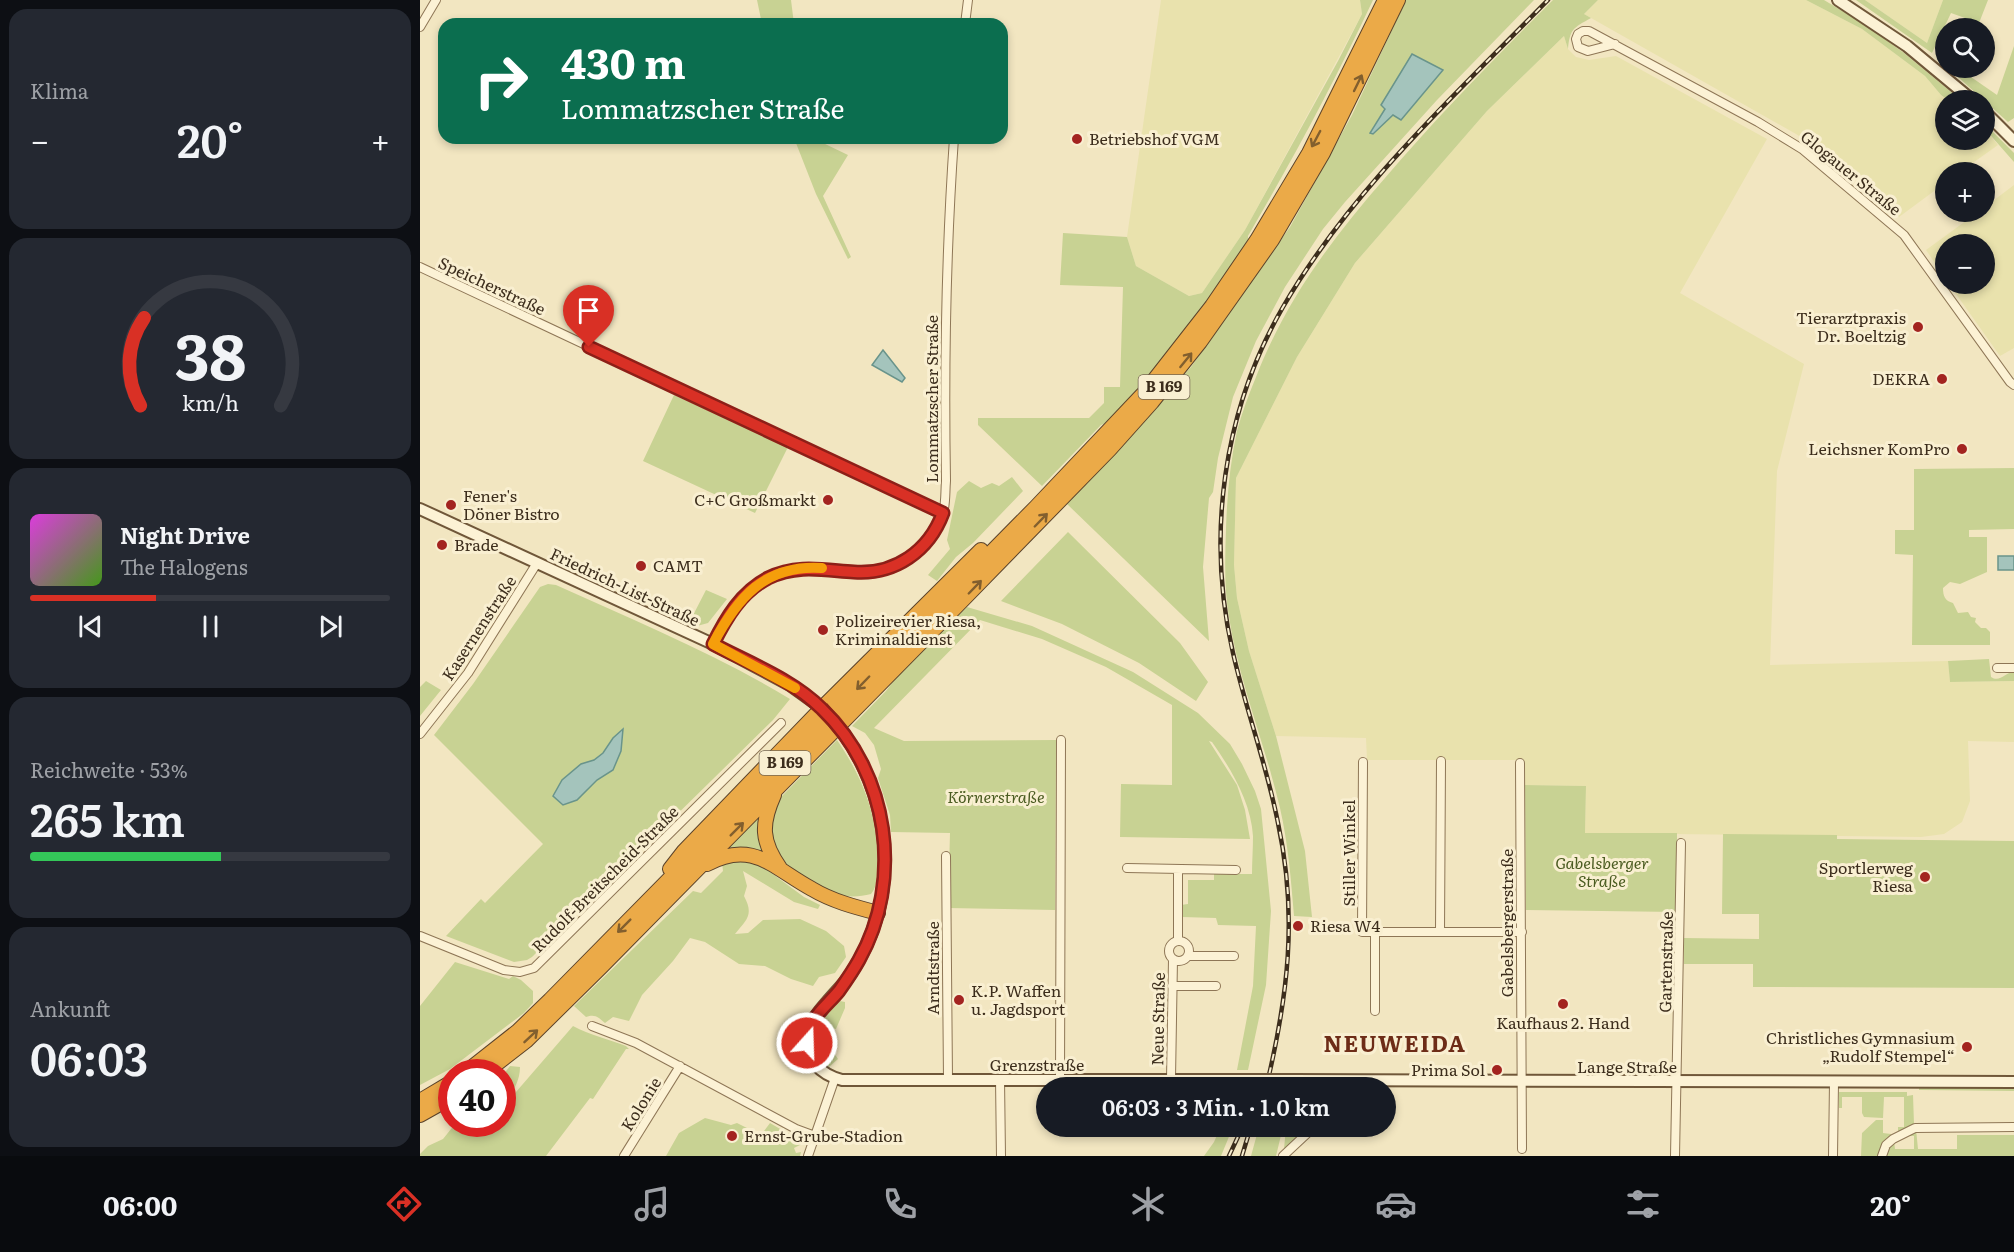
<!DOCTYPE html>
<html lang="de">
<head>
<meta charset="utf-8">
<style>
  body { margin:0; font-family:Literata,serif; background:#242831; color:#f1f3f6; height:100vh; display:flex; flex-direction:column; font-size:22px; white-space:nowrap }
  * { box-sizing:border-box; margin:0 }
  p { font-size:20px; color:#9ea1a6 }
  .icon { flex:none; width:33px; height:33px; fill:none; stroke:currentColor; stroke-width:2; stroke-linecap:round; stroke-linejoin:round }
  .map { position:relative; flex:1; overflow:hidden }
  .sheet { display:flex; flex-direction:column; gap:9px; padding:9px; background:#0d0f14; width:420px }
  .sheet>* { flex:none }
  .guide { position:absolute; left:18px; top:18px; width:570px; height:126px; border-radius:18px; box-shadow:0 3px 9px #0003; background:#0b6e4f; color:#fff; overflow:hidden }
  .controls { position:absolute; left:1515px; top:18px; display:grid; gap:12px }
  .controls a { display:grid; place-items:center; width:60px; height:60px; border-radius:50%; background:#171b24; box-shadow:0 3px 9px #0003; font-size:30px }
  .speed { position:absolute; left:18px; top:1059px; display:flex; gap:12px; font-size:30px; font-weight:700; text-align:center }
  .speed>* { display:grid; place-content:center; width:78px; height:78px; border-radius:50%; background:#171b24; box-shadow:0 3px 9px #0003; line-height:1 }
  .speed .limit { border:9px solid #d22; background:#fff; color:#111 }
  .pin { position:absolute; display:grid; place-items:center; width:51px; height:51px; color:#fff; margin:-62px -26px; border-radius:50% 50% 50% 0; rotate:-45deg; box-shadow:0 0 6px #0007 }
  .pin .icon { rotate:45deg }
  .me { position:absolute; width:66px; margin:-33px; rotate:20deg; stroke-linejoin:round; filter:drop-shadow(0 0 4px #0008) }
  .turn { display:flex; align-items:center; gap:21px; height:126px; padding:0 24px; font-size:27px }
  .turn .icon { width:78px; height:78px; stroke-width:2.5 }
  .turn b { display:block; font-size:42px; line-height:51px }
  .big { font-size:45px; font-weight:600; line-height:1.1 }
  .sheet .tile { flex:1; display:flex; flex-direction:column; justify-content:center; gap:9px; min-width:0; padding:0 21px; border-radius:18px; background:#242831 }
  .sheet .dial { align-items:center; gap:0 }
  .dial svg { height:156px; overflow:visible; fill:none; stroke:#363941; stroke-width:7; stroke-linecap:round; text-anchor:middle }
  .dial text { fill:#f1f3f6; stroke:none }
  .song { display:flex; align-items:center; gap:18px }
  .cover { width:72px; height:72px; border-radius:9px; background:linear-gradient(135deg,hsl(300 70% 55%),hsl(100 70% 35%)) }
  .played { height:6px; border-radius:3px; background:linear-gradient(90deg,#d93025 35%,#363941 35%) }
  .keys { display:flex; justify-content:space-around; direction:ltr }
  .heat { display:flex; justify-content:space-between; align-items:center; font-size:33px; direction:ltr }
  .charge { height:9px; border-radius:4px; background:linear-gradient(90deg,#34c759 53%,#363941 0) }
  .trip { position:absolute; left:616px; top:1077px; width:360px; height:60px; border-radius:30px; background:#171b24; box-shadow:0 3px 9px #0003; font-weight:600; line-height:60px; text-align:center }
  .dock { display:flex; height:96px; justify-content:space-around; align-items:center; background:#090b0e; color:#9ea1a6 }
  .dock .icon { width:42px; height:42px }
  .dock .current { color:#d93025 }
  .dock b { font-size:27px; color:#f1f3f6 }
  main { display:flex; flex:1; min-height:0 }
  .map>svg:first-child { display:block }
</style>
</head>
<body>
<main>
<section class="sheet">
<div class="tile"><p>Klima</p>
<div class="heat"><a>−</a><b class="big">20°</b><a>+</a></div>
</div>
<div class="tile dial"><svg viewBox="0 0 100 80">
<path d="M14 69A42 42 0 1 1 86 69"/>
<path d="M14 69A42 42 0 0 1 16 24" stroke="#d93025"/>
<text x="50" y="56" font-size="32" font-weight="700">38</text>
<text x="50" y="72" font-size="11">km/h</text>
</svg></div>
<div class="tile">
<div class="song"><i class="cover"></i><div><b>Night Drive</b><p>The Halogens</p></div></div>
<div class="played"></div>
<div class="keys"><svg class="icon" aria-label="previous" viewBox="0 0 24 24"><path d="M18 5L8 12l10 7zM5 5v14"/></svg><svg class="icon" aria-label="pause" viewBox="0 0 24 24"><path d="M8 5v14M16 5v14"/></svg><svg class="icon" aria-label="next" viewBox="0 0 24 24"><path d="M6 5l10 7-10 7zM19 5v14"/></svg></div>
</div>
<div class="tile"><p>Reichweite · 53%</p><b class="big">265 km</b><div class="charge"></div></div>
<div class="tile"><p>Ankunft</p><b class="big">06:03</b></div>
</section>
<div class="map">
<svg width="1594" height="1156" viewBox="0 0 1594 1156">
  <rect width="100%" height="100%" fill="#f2e6c1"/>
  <path fill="#e9e2ad" d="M741 0H940L942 14 825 230 782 293 769 296 716 266 707 237Z
    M1178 0H1386L1442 29 1505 76 1521 95 1528 100H1526V140H1564L1565 129 1578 145 1540 172H1526L1525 183 1479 217 1390 143 1376 134 1164 14Z
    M1445 0H1523L1507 43Z
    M1144 36 1148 49 1156 57 1169 60 1196 56 1347 139 1260 293 1384 364 1357 471 1350 665 1528 661 1530 682 1594 681V742L1548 741 1550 801 1542 822 1524 834 1501 837 1165 833 1166 786 1105 785 1104 760H947L946 738 856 736 829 651 817 598 814 565 816 478 877 357 935 263 1067 111Z
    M1594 185V348L1580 356 1529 284H1564V244H1526L1525 278 1506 250 1558 212H1564L1565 207Z"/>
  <path fill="#c8d293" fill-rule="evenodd" d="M337 0H371L374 24H342Z
    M940 0H953C915 81 873 159 828 236V242C785 305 740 364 690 421L681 425 622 486 558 425V418H669L684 403V387H700L703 287 640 285 643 233 707 237 716 266 769 296 782 293 825 230 918 61 942 14Z
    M986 0H1114L1017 100 925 202 903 229 865 287 836 341 813 397 798 458 793 492 789 498 783 567 789 641 647 504 771 367 870 227 932 115ZM1023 70 981 120 973 114 950 132 966 109Z
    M1133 0H1178L1164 14 1171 18C1153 28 1150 29 1148 49L1144 36 1067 111 935 263 877 357 816 478 814 565 817 598 829 651 856 736 885 851 892 917 874 916C871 879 868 843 860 808 845 744 819 682 809 617 804 588 805 558 806 529 807 496 810 463 817 431 822 412 829 394 836 377 866 300 911 240 965 178 1018 116 1075 58 1133 0Z
    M1386 0H1404L1444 24 1484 53 1541 100H1528L1521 95 1505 76 1442 29Z
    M1436 0H1445L1507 43 1523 0H1568L1559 23 1531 13 1512 53Z
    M1594 46V118L1588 122 1528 68H1538L1577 95Z
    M1564 123 1594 153V162L1565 129Z
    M374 138H400L401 142 428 155 403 196 431 257 428 259 396 194Z
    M254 395 368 447 335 513 223 461Z
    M1594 468V529L1549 530V537H1567V572L1540 584 1530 582 1523 588C1523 596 1525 601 1533 603L1538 613 1548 612 1551 617 1556 618 1555 622 1561 628H1566L1570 632V645H1492L1493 555 1475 554V530H1494V469Z
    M592 477 603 491 553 543 536 557 517 581 508 575 530 549 527 540 537 492 549 481 561 488 572 483 579 486Z
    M648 532 760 643 788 682 776 701 719 663 642 624 581 601Z
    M128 584 136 585C215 621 296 654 370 699L353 720 112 957 107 960 94 962 26 936 61 899 65 903 123 844 14 735 53 684 120 587Z
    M286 590 307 599 288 623 277 626 269 623Z
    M547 607 612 626 713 672 778 713 810 744 822 764 835 791 841 809 851 911 846 985 828 1070H817L833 986 836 926 798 925 796 918 762 917 761 905 768 904V880H794V874H832C832 862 833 849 833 836 831 802 811 769 792 742L789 741 817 785 825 810 830 839 700 837 701 784 752 785V705L686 667 622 639 560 620 454 728 484 741 636 740 635 910 528 908 530 833 471 832 470 815 458 778 461 769 454 745 445 733 432 726 466 691 478 675Z
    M1569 659 1571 677C1580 683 1585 672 1594 672V681L1530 682 1528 661Z
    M6 681 21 690 0 716V687Z
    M417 740C443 778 458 816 458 863 457 873 458 886 451 894 440 897 429 897 418 895 403 892 361 866 355 853 351 843 350 830 348 820L360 798Z
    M1105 785 1166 786 1165 833H1257V912L1106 910Z
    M342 810 349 858 299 854Z
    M1303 834 1417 835V839L1594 841V988L1333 987V964H1264V938L1339 939V914H1302Z
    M320 857 342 866 384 897 400 905 398 909 374 902 323 871 327 886 324 896C334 915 327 919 315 934L328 933 343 920 380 919 406 931 424 946 426 957 415 973 399 977 393 986 371 979 345 966 319 964 285 942 270 938 253 961 222 995 209 1021 193 1017 185 1023C178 1017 175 1014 166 1017L154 1006 273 891 281 893 303 871 302 863Z
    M35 962 89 979 93 976 101 980 113 991V1003L104 1013 30 1069 0 1085V1006Z
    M420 1001 425 1002V1008L416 1029 410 1028C407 1040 411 1048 418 1059L409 1067C383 1045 400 1021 417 1002Z
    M153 1026C170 1035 188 1039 206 1046L209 1049H206L173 1099 170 1098 126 1156H0V1154L8 1146 23 1139 35 1124H82L83 1107Z
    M90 1066 100 1067C100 1083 91 1094 83 1106V1075Z
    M1499 1087H1594V1091L1502 1090H1499Z
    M1419 1092H1487V1096L1493 1095 1494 1124 1480 1132 1478 1131V1127H1484V1097H1464L1463 1118 1444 1117 1442 1113V1097H1422V1108H1419Z
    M285 1118 311 1125 317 1123 341 1135 350 1123 372 1136 382 1144 374 1148 376 1153 381 1152 380 1156H246L259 1133Z
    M1456 1120H1463V1133L1471 1134 1470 1138 1463 1144 1459 1156H1441L1442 1133Z
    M801 1126 813 1127 801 1156H784L794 1142Z
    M839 1127H863L856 1156H831Z
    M866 1127H886L876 1134 878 1137 864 1149Z
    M1496 1129 1498 1149H1537V1135H1594V1156H1463L1470 1144 1474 1141 1475 1149H1494V1136H1488L1487 1134 1496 1132Z"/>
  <path fill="#a4c4bc" stroke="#69948b" stroke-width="1.5" d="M992 54 1023 70 981 120 973 115 953 134 950 133 965 109 961 105Z
    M463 350 485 378 482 382 452 365Z
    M1578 556H1594V570H1578Z
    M203 729 201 751 193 770 177 780 157 800 143 805 133 796 142 780 161 764 174 760 183 753 193 738Z"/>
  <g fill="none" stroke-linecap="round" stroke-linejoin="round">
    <defs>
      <path id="street" d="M545 24 548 0
        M0 27 16 0
        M1195 44 1168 51 1158 47 1156 39 1158 34 1163 31H1169L1338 122 1382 149 1484 235 1590 382 1594 385
        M0 267 523 513
        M293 644C306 618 320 592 348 578 377 564 403 570 434 572 473 575 511 552 523 513 526 503 525 492 526 481 524 366 526 252 534 138
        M1577 668H1594
        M0 734 48 673 117 563
        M943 762 942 932H1102
        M1100 763 1102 1149
        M526 856 528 1079
        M707 868 816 870
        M1020 932 1021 761
        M0 936 84 970 100 972 114 968 361 723
        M749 951a10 10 0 1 1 20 0a10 10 0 1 1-20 0Z
        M758 941V869
        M769 956H814
        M752 986H796
        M955 1011V932
        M172 1026 216 1043 376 1129 395 1136
        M580 1079 581 1156
        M751 1079 753 959
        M640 1080 641 740
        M204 1156 260 1066
        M388 1156 415 1078
        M863 1156 895 1126
        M1255 1156 1261 843
        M1413 1156 1414 1082
        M1462 1156 1466 1145 1473 1139 1495 1128 1594 1127"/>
      <path id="secondary" d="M1418 0 1487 46 1552 100
        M1564 111 1594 141
        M0 509 293 644 370 685 402 708
        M424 734C474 807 480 899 430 975 419 991 390 1016 387 1034 382 1057 401 1075 422 1080H819
        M872 1080 1594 1082"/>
      <path id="highway" d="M354 795C341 824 341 841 360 868
        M287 864C333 839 353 868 392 889 412 901 435 907 458 913
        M250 869 264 851 402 708 561 550
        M46 1072 98 1031 130 1000 616 507 724 393 792 306 837 240 889 153 965 0
        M66 1072 106 1041 181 967 530 613 690 449 732 402 780 342 852 240 903 153 978 0
        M0 1101 32 1082
        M0 1115 32 1097"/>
    </defs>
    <use href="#street" stroke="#8e7656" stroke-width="10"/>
    <use href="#secondary" stroke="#705739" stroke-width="14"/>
    <use href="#highway" stroke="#5b432b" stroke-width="16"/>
    <use href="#street" stroke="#fcf2d5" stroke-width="8"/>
    <use href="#secondary" stroke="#fcf2d5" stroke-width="10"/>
    <use href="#highway" stroke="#ebaa48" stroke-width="14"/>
    <defs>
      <path id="rail" d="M846 1088C868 996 878 916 858 823 847 766 826 710 813 653 786 536 803 411 863 307 931 190 1034 96 1128 0
        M809 1156 823 1126
        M822 1156 831 1126"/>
    </defs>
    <use href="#rail" stroke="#3c2d1c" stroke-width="4.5"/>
    <use href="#rail" stroke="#f9efd1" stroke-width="2" stroke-dasharray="7" stroke-linecap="butt"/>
    <defs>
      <path id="secondary-bridge" d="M402 708 424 734
        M819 1080H872"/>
    </defs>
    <use href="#secondary-bridge" stroke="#705739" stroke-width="14" stroke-linecap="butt"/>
    <use href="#secondary-bridge" stroke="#fcf2d5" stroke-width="10"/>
  </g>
  <defs><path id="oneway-shaft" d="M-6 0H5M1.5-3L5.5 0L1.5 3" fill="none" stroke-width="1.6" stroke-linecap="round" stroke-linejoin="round" transform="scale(1.5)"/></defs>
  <g stroke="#825f2e">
    <use href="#oneway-shaft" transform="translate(938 83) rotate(-64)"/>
    <use href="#oneway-shaft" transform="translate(896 139) rotate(118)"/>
    <use href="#oneway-shaft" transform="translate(766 360) rotate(-51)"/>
    <use href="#oneway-shaft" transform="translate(621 520) rotate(-46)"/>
    <use href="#oneway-shaft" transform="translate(555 587) rotate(-46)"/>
    <use href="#oneway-shaft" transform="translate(443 683) rotate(134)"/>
    <use href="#oneway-shaft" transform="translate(317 829) rotate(-45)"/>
    <use href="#oneway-shaft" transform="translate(204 926) rotate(135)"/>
    <use href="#oneway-shaft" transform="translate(111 1036) rotate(-43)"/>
  </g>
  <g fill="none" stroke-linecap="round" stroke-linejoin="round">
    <defs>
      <path id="route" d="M169 347 523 513C509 551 475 575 434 572 403 570 377 564 348 578 321 592 306 618 293 644 329 663 372 679 402 709 469 773 484 880 439 960 433 971 426 981 419 991 406 1007 386 1020 387 1043"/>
    </defs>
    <use href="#route" stroke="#8d1f18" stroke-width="15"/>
    <use href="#route" stroke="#d93025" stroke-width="10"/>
    <path stroke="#f59e0b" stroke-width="10" d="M375 688 293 644C317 598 345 564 402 568"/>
  </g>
  <g fill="#a32420" stroke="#f9efd1" stroke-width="2">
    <circle cx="657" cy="139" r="6"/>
    <circle cx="1498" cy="327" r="6"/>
    <circle cx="1522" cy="379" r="6"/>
    <circle cx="1542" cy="449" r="6"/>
    <circle cx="408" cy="500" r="6"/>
    <circle cx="31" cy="505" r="6"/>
    <circle cx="22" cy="545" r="6"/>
    <circle cx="221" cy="566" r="6"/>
    <circle cx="403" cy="630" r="6"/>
    <circle cx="1505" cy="877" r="6"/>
    <circle cx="878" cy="926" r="6"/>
    <circle cx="539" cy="1000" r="6"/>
    <circle cx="1143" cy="1004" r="6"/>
    <circle cx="1547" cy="1047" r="6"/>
    <circle cx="1077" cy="1070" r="6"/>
    <circle cx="312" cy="1136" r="6"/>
  </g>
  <g text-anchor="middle" stroke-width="6" stroke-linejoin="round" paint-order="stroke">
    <g fill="#f9efd1" stroke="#756752" stroke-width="1.5">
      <rect x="718.5" y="375" width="51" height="24" rx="4.5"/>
      <rect x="339.5" y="751" width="51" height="24" rx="4.5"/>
    </g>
    <g font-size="15" font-weight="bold" fill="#3c2d1c">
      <text x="744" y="392">B 169</text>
      <text x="365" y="768">B 169</text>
    </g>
    <g font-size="16" fill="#3c2d1c" stroke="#f9efd1" text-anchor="start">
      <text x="669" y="145">Betriebshof VGM</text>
      <text x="1486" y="324" text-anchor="end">Tierarztpraxis<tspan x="1486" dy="18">Dr. Boeltzig</tspan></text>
      <text x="1510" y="385" text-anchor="end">DEKRA</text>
      <text x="1530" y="455" text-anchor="end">Leichsner KomPro</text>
      <text x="43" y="502">Fener's<tspan x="43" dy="18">Döner Bistro</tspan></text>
      <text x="396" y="506" text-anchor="end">C+C Großmarkt</text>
      <text x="34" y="551">Brade</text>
      <text x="233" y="572">CAMT</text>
      <text x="415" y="627">Polizeirevier Riesa,<tspan x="415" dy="18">Kriminaldienst</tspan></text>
      <text x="1493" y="874" text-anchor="end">Sportlerweg<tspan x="1493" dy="18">Riesa</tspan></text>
      <text x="890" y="932">Riesa W4</text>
      <text x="551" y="997">K.P. Waffen<tspan x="551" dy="18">u. Jagdsport</tspan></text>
      <text x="1143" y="1029" text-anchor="middle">Kaufhaus 2. Hand</text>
      <text x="1535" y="1044" text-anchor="end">Christliches Gymnasium<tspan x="1535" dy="18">„Rudolf Stempel“</tspan></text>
      <text x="1065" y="1076" text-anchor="end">Prima Sol</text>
      <text x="324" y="1142">Ernst-Grube-Stadion</text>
    </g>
    <g font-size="16" fill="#3c2d1c" stroke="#f9efd1">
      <text transform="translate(1431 173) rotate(39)" y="6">Glogauer Straße</text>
      <text transform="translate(72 286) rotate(25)" y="6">Speicherstraße</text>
      <text transform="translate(512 399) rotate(-90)" y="6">Lommatzscher Straße</text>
      <text transform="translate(205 587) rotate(25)" y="6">Friedrich-List-Straße</text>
      <text transform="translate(59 628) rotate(-57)" y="6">Kasernenstraße</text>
      <text transform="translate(929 853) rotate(-90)" y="6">Stiller Winkel</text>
      <text transform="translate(185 879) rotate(-45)" y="6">Rudolf-Breitscheid-Straße</text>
      <text transform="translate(1087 923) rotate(-90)" y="6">Gabelsbergerstraße</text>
      <text transform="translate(1246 962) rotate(-89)" y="6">Gartenstraße</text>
      <text transform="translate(513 968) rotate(-90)" y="6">Arndtstraße</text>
      <text transform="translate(738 1019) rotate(-89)" y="6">Neue Straße</text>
      <text x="617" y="1071">Grenzstraße</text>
      <text x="1207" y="1073">Lange Straße</text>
      <text transform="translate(221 1104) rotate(-58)" y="6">Kolonie</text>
    </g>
    <g font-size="16" font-style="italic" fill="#4a5b20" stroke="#f9efd1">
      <text x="576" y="803">Körnerstraße</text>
      <text x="1182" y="869">Gabelsberger<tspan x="1182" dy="18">Straße</tspan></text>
    </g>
    <g font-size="22" font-weight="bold" letter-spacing="1.5" fill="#6d2c17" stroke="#f9efd1">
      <text x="975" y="1052">NEUWEIDA</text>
    </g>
  </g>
</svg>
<div class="controls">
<a><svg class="icon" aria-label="search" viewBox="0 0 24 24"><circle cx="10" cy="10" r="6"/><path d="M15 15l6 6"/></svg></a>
<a><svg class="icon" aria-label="layers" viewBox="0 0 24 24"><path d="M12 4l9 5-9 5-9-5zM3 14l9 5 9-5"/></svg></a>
<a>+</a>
<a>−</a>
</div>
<div class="speed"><div class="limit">40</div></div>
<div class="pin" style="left:169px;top:347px;background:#d93025"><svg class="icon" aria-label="arrive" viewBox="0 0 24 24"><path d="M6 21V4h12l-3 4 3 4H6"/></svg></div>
<svg class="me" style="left:387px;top:1043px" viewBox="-20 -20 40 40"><circle r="17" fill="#d93025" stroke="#fff" stroke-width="3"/><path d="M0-11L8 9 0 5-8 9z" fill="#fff"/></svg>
<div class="trip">06:03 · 3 Min. · 1.0 km</div>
<div class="guide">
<div class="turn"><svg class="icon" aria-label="right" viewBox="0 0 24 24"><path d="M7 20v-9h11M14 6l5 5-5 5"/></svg><div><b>430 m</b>Lommatzscher Straße</div></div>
</div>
</div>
</main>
<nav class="dock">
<b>06:00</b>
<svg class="icon current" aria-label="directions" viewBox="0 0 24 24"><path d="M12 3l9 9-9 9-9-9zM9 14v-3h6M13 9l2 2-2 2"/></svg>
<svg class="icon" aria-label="music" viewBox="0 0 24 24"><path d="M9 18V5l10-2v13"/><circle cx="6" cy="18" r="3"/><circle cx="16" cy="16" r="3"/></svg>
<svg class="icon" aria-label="phone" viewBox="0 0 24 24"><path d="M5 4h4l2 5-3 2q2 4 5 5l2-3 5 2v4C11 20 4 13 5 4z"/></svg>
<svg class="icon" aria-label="climate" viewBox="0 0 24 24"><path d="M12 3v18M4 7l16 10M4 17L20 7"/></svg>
<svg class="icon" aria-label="car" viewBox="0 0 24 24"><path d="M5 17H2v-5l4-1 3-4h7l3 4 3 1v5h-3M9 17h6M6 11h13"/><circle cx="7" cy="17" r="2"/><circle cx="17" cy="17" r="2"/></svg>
<svg class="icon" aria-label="filters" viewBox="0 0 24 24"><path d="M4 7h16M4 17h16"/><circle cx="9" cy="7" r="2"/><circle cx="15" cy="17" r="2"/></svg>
<b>20°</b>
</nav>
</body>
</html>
